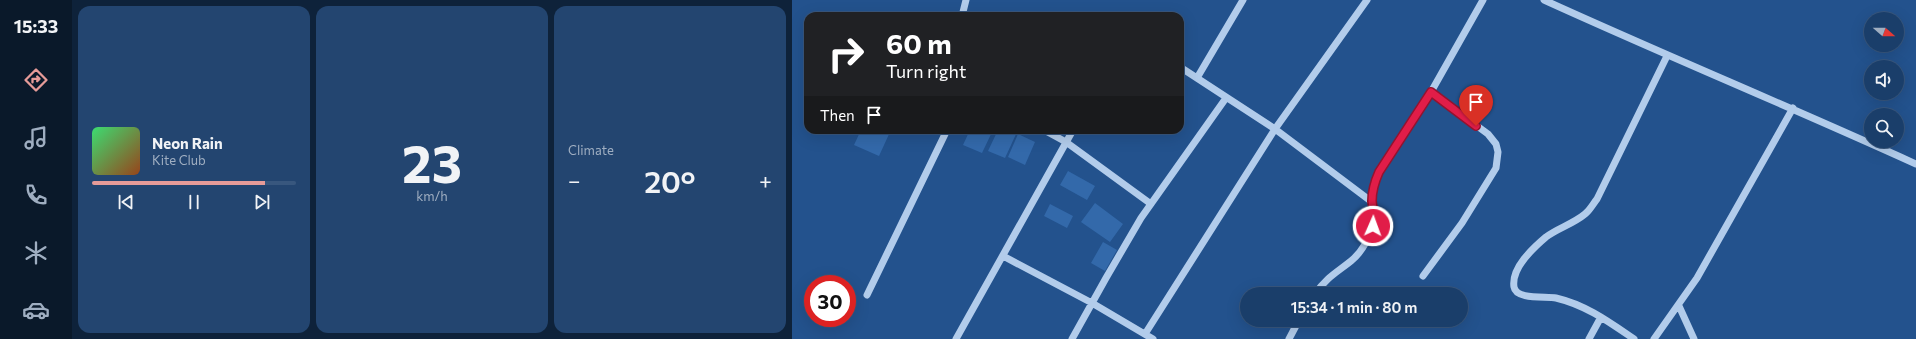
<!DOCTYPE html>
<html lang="en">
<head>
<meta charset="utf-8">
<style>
  body { margin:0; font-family:Commissioner,sans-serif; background:#234570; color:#f1f3f6; height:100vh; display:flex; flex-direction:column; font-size:15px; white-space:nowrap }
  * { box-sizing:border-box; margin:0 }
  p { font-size:13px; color:#9faec1 }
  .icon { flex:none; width:22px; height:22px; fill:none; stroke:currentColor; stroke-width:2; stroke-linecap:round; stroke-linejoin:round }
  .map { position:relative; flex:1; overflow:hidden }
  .drawer { display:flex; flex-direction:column; gap:6px; padding:6px; background:#0e223a; width:720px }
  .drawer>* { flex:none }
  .banner { position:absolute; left:12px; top:12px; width:380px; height:122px; border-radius:12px; box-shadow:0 4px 16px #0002,0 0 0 1px #38577e; background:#202124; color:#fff; overflow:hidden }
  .needle { width:26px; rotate:110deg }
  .fabs { position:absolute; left:1072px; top:12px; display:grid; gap:8px }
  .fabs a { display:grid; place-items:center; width:40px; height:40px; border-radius:50%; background:#1a3e6a; box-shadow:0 4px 16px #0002,0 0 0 1px #38577e; font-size:20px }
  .speed { position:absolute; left:12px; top:275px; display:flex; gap:8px; font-size:20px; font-weight:700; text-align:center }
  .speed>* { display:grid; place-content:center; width:52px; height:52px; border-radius:50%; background:#1a3e6a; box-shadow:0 4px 16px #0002,0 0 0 1px #38577e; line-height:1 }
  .speed .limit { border:6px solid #d22; background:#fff; color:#111 }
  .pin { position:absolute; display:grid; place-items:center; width:34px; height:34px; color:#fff; margin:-41px -17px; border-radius:50% 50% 50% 0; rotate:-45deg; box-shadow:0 0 4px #0007 }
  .pin .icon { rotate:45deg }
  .me { position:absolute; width:44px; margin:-22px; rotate:2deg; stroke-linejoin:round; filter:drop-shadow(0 0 3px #0008) }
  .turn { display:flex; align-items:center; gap:14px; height:84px; padding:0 16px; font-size:18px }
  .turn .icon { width:52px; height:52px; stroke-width:2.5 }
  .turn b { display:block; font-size:28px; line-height:34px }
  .then { display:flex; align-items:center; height:38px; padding:0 16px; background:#0003; gap:8px; font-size:15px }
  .big { font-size:30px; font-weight:600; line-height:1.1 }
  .drawer .card { flex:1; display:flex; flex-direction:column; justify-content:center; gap:6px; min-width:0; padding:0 14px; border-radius:12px; background:#234570 }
  .drawer .dial { align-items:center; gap:0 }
  .dial b { font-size:52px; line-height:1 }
  .song { display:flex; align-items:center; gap:12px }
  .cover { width:48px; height:48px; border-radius:6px; background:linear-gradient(135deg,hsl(140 70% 55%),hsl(20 70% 35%)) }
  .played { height:4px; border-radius:2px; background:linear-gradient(90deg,#e69b98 85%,#38577e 85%) }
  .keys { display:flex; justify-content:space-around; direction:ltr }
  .heat { display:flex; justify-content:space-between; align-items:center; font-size:22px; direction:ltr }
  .drawer .tiles { flex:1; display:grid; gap:6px; grid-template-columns:repeat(3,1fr) }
  .trip { position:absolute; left:448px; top:287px; width:228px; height:40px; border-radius:20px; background:#1a3e6a; box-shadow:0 4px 16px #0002,0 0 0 1px #38577e; font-weight:600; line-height:40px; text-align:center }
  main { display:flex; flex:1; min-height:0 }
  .tab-bar { display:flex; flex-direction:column; width:72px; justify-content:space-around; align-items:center; background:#0a192a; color:#9faec1 }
  .tab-bar .icon { width:28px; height:28px }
  .tab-bar .current { color:#e69b98 }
  .tab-bar b { font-size:18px; color:#f1f3f6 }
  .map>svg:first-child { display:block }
</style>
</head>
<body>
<main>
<nav class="tab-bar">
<b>15:33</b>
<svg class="icon current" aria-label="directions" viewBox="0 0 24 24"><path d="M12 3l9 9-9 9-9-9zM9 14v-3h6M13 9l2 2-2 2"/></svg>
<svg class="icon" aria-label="music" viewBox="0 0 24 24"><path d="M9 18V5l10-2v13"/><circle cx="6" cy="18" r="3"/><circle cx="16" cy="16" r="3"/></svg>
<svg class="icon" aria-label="phone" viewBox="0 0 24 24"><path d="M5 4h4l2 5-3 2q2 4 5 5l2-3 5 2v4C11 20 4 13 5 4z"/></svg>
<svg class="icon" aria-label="climate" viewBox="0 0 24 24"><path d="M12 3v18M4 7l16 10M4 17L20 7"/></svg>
<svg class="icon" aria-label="car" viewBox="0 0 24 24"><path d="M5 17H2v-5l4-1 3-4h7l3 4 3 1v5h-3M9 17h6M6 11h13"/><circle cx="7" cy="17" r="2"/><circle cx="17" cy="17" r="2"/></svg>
</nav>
<section class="drawer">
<div class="tiles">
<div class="card">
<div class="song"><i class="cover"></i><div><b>Neon Rain</b><p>Kite Club</p></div></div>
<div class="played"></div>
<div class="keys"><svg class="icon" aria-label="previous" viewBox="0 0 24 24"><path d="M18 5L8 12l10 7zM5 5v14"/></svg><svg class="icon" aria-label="pause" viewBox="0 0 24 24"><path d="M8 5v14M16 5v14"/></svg><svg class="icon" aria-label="next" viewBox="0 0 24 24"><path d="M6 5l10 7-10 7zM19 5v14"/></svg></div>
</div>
<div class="card dial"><b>23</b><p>km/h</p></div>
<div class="card"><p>Climate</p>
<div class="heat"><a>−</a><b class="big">20°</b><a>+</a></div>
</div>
</div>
</section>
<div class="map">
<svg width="1124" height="339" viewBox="0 0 1124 339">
  <rect width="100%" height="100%" fill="#23528d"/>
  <path fill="#3369aa" d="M69 130 98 132 87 156 62 145Z
    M178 130H201L190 153 171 145Z
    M206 130H219L225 132 213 158 196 151Z
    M226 134 243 142 233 165 216 157Z
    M276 171 303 186 295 200 268 185Z
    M303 203 331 224 318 242 289 222Z
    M258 204 281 216 275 228 252 216Z
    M311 242 325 250 313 271 299 263Z"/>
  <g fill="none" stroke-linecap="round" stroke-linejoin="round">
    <path stroke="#b2cceb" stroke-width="7" d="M752 0C875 56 1001 108 1124 164
      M170 16 174 0
      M388 67 483 129 580 202
      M405 78 451 0
      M252 130 274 142 359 204
      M211 256 300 303 361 339
      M631 276 670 223 704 168 706 152 704 144 696 134 639 92
      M523 294C535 277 544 273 559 261 569 253 576 240 580 228 585 218 581 212 580 201 580 191 583 181 587 172L639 92 691 0
      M75 295 155 130
      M887 306 902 339
      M353 334 483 129 575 0
      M164 339 281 130
      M280 339 314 278 349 218 434 98
      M497 339 507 320
      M797 339 809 317
      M842 339C817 322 794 305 764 298 754 296 724 300 722 287 719 268 741 248 754 237 766 228 781 224 793 214 798 210 801 204 805 199L875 56
      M862 339 905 278 1001 108"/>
  </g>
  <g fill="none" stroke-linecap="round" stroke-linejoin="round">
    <defs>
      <path id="route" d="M581 226C584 212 581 213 580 201 580 190 583 181 587 172L639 92 684 126"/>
    </defs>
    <use href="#route" stroke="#92132f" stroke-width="10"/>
    <use href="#route" stroke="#e11d48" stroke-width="7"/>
  </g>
</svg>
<div class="fabs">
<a><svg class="needle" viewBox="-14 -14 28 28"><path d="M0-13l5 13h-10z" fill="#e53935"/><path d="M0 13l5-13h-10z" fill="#9faec1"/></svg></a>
<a><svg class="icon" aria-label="sound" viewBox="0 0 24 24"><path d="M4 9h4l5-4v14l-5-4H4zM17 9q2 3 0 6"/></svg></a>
<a><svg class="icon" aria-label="search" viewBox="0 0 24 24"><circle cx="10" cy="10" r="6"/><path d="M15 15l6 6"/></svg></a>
</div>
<div class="speed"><div class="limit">30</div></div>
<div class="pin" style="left:684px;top:126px;background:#d93025"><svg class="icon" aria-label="arrive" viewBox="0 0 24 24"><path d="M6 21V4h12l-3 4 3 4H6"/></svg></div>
<svg class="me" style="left:581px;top:226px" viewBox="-20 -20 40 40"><circle r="17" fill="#e11d48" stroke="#fff" stroke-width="3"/><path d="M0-11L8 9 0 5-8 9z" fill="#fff"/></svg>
<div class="trip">15:34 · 1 min · 80 m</div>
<div class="banner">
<div class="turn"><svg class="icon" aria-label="right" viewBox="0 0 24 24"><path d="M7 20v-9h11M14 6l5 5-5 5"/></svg><div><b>60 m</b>Turn right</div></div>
<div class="then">Then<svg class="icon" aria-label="arrive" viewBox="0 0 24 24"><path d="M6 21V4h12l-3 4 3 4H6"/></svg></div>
</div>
</div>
</main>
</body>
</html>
